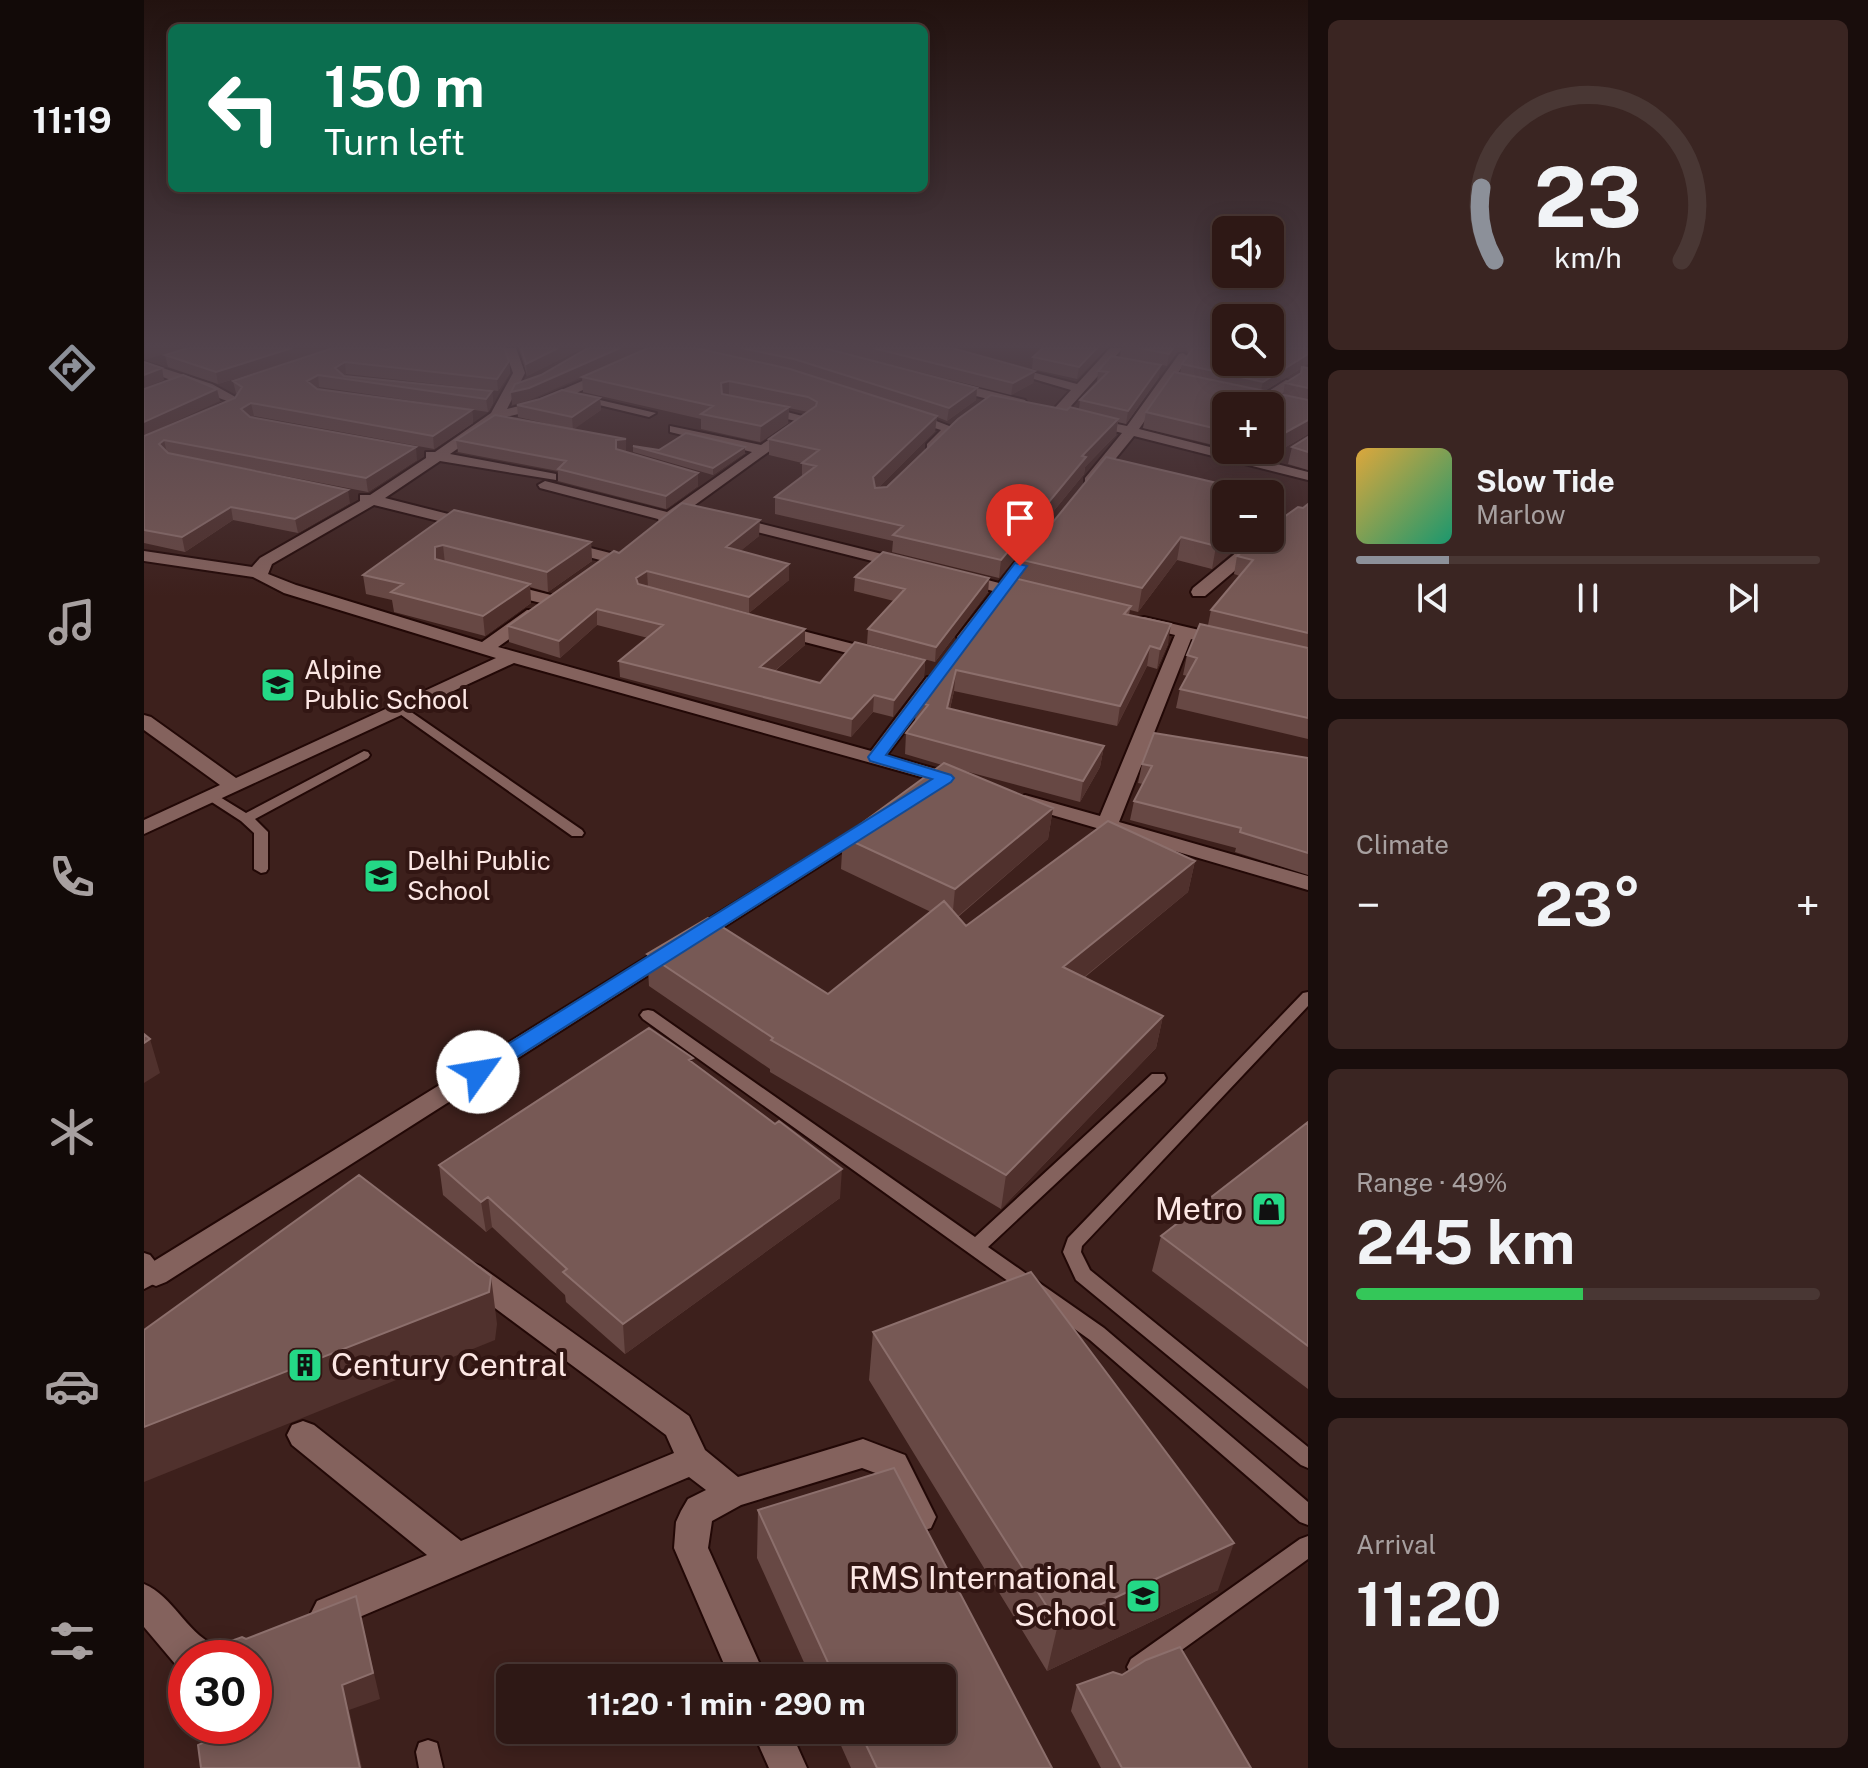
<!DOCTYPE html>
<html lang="en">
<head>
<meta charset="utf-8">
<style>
  body { margin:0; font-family:"Public Sans",sans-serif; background:#3a2522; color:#f1f3f6; height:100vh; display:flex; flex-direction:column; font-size:30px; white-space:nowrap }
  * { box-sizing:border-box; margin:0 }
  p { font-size:26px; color:#a7a0a0 }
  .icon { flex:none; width:44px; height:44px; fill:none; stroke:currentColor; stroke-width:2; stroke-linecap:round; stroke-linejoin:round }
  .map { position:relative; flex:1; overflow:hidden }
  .drawer { display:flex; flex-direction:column; gap:20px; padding:20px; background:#190d0c; width:560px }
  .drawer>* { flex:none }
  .guide { position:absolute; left:24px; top:24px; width:760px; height:168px; border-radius:12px; box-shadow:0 4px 20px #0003,0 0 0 2px #493734; background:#0b6e4f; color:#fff; overflow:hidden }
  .buttons { position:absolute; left:1068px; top:216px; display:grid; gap:16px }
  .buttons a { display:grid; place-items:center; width:72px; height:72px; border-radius:12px; background:#2e1815; box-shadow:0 4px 20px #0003,0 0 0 2px #493734; font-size:40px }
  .speed { position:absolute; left:24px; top:1640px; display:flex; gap:16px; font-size:40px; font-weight:700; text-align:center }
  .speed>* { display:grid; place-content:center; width:104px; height:104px; border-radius:50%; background:#2e1815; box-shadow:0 4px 20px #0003,0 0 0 2px #493734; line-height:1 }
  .speed .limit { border:12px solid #d22; background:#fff; color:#111 }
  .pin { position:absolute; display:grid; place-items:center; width:68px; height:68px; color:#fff; margin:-82px -34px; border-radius:50% 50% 50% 0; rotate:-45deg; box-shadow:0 0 8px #0007 }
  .pin .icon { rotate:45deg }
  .me { position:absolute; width:88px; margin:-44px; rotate:58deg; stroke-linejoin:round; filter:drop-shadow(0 0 6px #0008) }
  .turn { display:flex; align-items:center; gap:28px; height:168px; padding:0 24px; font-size:36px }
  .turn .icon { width:104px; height:104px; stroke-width:2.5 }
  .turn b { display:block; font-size:56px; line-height:68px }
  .big { font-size:60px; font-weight:700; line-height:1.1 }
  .drawer .card { flex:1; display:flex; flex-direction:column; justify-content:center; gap:12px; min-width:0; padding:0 28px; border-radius:12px; background:#3a2522 }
  .drawer .dial { align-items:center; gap:0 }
  .dial svg { height:208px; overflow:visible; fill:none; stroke:#493734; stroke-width:7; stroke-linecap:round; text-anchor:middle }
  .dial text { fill:#f1f3f6; stroke:none }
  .song { display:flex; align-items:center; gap:24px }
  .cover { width:96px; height:96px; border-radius:12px; background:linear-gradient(135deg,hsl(40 70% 55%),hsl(160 70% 35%)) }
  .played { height:8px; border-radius:4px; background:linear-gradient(90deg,#8c9099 20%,#493734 20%) }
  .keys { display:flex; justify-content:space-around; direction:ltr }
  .heat { display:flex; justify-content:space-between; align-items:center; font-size:44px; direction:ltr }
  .charge { height:12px; border-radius:6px; background:linear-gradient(90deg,#34c759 49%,#493734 0) }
  .trip { position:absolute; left:352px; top:1664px; width:460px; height:80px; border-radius:12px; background:#2e1815; box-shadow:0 4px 20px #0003,0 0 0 2px #493734; font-weight:700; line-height:80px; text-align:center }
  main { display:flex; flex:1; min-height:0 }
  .tabs { display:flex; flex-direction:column; width:144px; justify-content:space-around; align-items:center; background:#120a08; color:#a7a0a0 }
  .tabs .icon { width:56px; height:56px }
  .tabs .selected { color:#8c9099 }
  .tabs b { font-size:36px; color:#f1f3f6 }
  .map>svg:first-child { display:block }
</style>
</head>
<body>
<main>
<nav class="tabs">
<b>11:19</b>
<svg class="icon selected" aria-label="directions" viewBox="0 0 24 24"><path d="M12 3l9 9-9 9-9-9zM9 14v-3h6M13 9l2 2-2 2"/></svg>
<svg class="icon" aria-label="music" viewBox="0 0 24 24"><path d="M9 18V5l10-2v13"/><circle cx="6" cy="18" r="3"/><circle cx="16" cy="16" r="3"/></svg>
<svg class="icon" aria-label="phone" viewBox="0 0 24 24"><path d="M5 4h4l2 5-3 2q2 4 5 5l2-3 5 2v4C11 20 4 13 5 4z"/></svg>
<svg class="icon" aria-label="climate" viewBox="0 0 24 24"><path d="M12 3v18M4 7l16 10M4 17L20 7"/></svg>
<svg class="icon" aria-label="car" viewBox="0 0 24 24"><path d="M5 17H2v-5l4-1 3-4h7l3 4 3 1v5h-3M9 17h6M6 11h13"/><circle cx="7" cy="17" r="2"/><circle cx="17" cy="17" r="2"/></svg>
<svg class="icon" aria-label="filters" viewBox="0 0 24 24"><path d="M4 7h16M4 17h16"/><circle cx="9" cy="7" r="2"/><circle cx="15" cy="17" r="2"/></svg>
</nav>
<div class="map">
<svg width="1164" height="1768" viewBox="0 0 1164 1768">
  <rect width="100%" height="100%" fill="#3d201c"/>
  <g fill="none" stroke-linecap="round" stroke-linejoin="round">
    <defs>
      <path id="service" d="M257 705 438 830 440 833 438 836H428L253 712 251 709Z
        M220 751 224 752 226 755 224 758 111 819 124 832V869L122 872 117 873 110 869V833L97 821 60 797 66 793 71 794 102 813Z
        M1164 992V1006L938 1246 937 1252 946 1270 1164 1447V1468L1157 1465 932 1280 919 1252 924 1238 1159 993Z
        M504 1010 509 1011 831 1237 1008 1074H1020L1022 1078 1020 1082 844 1247 960 1328 1164 1502V1525L1156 1522 946 1340 499 1019 496 1015 499 1011Z
        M0 1253 6 1255 21 1274 19 1279 0 1289Z
        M1164 1536V1559L1003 1675 995 1678 987 1675 983 1667 987 1659 1156 1539Z
        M284 1740 293 1743 299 1768H275L272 1752 275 1743Z"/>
      <path id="minor" d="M360 348H372L381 373 363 409 387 403 466 369 472 373 470 376 430 394 512 413 505 417 422 397 396 409 358 418 306 454 407 473 412 474V480L296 461 241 498 332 521V527L327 529 230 505 128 564 124 574 152 585 338 642 383 610H395L398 614 395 618 354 647 727 751 783 677H795L798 681 743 755 820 777 823 781 820 785H806L370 663 0 834V820L76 785 0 730V715L7 717 92 778 352 658 140 593 109 577 0 561V551L108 567 116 558 216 501V495H226L282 458V452H291L347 413 369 373Z
        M966 348H979L919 415 914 416 907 412 927 390 856 369 862 365 933 384Z
        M1039 353 1045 357 995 429 1164 472V480L990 436 951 484H941V478L978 433 939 423V417L983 426 1035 354Z
        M0 362 68 384 97 400C90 411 75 420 62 418V412L83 401 0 370Z
        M1142 380 1153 383 1124 404H1114V398Z
        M805 381 881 400 883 403 876 407 800 388 799 385Z
        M616 405 670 419 526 523H516L514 519 396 488 394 485 401 481 523 512 608 452 526 432V426L617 445 652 421 611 412V406Z
        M759 412H769L813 429 793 450H783V444L797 430 759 418Z
        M598 519 766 561 768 564 760 569 593 527 590 524Z
        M1126 535 1128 538 1126 541 1061 596H1049L1047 592 1049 588 1110 538H1126Z
        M896 536 904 541 870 586 890 591 892 595 890 599 863 595 828 641H816L813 637 849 591 811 581 809 578 811 575 817 573 855 583 890 538Z
        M419 541 474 555 476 558 468 563 413 549 411 546Z
        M359 583 415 597 417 601 409 606 353 592 351 588 353 584Z
        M1000 617 1085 637 1088 641 1079 646 1047 639 975 822 1164 876V890L874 805 871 801 881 795 956 816 1031 635 994 626 991 622 994 618Z
        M632 624 740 652 743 656 734 661 626 633 623 629 626 625Z
        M722 822 732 828 729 832 22 1282 12 1286 2 1282V1266Z
        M326 1262 336 1266 545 1416 561 1450 594 1477 719 1439 761 1455 792 1517 787 1528 775 1532 763 1528 737 1475 718 1468 597 1505 568 1521 564 1548 622 1678H586L530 1548 532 1522 537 1511 544 1499 562 1490 545 1477 185 1630 173 1625 167 1613 173 1601 283 1555 148 1445 143 1435 148 1425 159 1421 170 1425 317 1541 530 1453 522 1435 316 1282 311 1274 316 1266Z
        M0 1584C29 1596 41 1631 70 1645L75 1658H42V1669L32 1665 0 1627Z
        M608 1730H646L663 1768H625Z"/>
    </defs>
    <use href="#service" stroke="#220806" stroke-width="4"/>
    <use href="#minor" stroke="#220806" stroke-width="4"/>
    <use href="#service" fill="#84625d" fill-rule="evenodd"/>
    <use href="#minor" fill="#84625d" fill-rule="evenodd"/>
  </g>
  <path fill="#674844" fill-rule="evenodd" d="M188 348 74 384 24 367 21 355Z
    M375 348H439L383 376Z
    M504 348H680L833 388 832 400 803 421 793 417 791 431 734 488 743 487 923 410H935L936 400 953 383 954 371 1015 377 982 424 974 422 972 435 941 467 940 474 855 578 748 552 749 541 631 514V497L658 477V463L625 455V439L664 412 645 408 644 423 616 442 557 429V419L439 392 438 377Z
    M681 348H808L891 371 889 383 867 395Z
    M899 348H963L933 379 888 369 889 357Z
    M977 348H1082L1164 368V434L1123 458 1090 450H1126V406H1082V448L999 428 1002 412 1036 373 1038 364 1045 354 1043 351 1033 352 1023 366 976 357ZM1158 368 1157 373 1141 383 1139 395 1120 391Z
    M242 350 365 361 366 373 354 391 202 374 200 376 348 391 349 403 344 412 175 387 173 389 328 410 329 423 290 449 110 416 107 417 273 460 224 492 59 460 206 503 154 533 89 520 41 552 0 543V436L91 398 93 394 92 393 89 381Z
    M456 398 457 410 429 429 482 451H479L554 486 522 509 414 481V471L314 452 312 440 422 428 374 417 373 405Z
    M1164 437V470L1144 464 1148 447Z
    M489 446 515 450 601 453 569 475 489 452Z
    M1120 494 1082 538H1105L1068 569 1033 560 994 612 986 610 985 615 1024 644 1013 669 1003 666 973 726 810 691 806 709 960 746 956 767 936 802 817 770 909 808 904 839 814 917 822 926 1051 861 1044 892 940 978 1019 1016 1012 1048 857 1209 626 1072V1069L505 986 503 954 684 994 787 912 697 869 699 837 798 765 761 754 762 733 771 723 772 702 876 579 878 560Z
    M1164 504V739L1032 708 1036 689 1044 676 1039 675 1043 655 1064 625 1067 610 1096 576 1090 574 1093 556Z
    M310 510 447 542 448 561 404 592 386 587 387 603 341 636 250 612 248 600 222 594 219 575Z
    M615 536 596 551 645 564V580L605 613 504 587 661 645 631 671 676 683 781 660 780 677 749 717 729 712 707 737 476 677 475 661 504 638 453 625 416 658 365 642 364 626 475 553Z
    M711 577 845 578 844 592 791 662 723 644 724 629 750 601 710 591Z
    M1164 758V875L1091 852 1092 848 986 820 990 801 999 784 994 783 998 764Z
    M549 1063 696 1198 481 1354 422 1302 421 1295 348 1227 342 1232 299 1195 295 1165Z
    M1164 1122V1389L1008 1271 1017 1236Z
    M729 1332 1074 1590 903 1671 725 1380Z
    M614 1510 908 1768H707L690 1730H798V1678H667L613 1558Z
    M978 1675 1107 1768H957L927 1711 933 1685Z"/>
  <path fill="#50312d" d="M0 348H42L0 360Z
    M148 348H188L74 384 72 372Z
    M414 348H439L383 376 382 364Z
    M476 348H497V351L386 400 368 405 367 392Z
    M953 348H963L933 379 935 367Z
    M1029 348H1043V351L1033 352 1023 366 1025 354Z
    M1164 354V364L1116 394 1119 382Z
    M365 361 366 373 354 391 353 379Z
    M201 362 202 374 196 378 191 368Z
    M1017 365 1015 377 982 424 984 411Z
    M18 368 20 380 0 388V375Z
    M891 371 889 383 867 395 869 383Z
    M174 375 175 387 165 393 163 381Z
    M585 381V396L577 398V383Z
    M833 388 832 400 803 421 805 408Z
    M73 389 76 401 0 436V422Z
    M348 391 349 403 344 412 342 399Z
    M456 398 457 410 429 430 428 417Z
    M107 403 110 416 99 422 97 409Z
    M645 407 644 423 616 442 617 426Z
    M328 410 329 423 290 449 289 436Z
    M793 416 791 431 728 494 729 477Z
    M974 419 972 435 941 467 940 474 855 578 857 560 938 456Z
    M1164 420V434L1123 458 1124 450H1126V441Z
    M482 439V451L473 452V462L472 440Z
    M20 440 23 453 15 444Z
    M272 447 273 460 224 492 222 478Z
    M601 447V453L569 475V468Z
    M554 473V486L522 509V496Z
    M204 490 206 503 154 533 151 519Z
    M1135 498 1130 520 1126 523 1128 504Z
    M87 507 89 520 41 552 38 537Z
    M616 520 615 536 582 563V547Z
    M1037 537 1033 560 994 612 998 588Z
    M1082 538H1105L1068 569 1072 546Z
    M447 542 448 561 404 592 403 572Z
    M299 545 301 564 291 559V547Z
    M645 564V580L605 613V597Z
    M503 571 504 587 492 594V578Z
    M845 578 844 592 791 662 792 647Z
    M386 584 387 603 341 636 339 616Z
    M453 609V625L416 658 415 641Z
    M1027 624 1024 644 1013 669 1016 649Z
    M661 629V645L616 683V667Z
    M1006 646 1003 666 973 726 976 706Z
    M781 660 780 677 749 717 750 700Z
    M812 670 810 691 801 729 803 708Z
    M730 695 729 712 707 737 708 719Z
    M960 746 956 767 936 802 939 781Z
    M909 808 904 839 808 921 811 889Z
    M1051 861 1044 892 913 999 919 967Z
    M1019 1016 1012 1048 857 1209 862 1175Z
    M6 1039 16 1073 0 1083V1043Z
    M698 1169 696 1198 481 1354 479 1324Z
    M344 1197 348 1227 342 1232 337 1202Z
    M347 1276 353 1324 351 1340 0 1482V1427Z
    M1090 1543 1074 1590 903 1671 914 1624Z
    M212 1596 236 1699 205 1710 218 1768H216L198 1685Z"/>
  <path fill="#775955" stroke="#8c6f6c" stroke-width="2" d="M44 348H148L72 372 21 355Z
    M189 348H235L242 350 246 348H360L365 361 353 379 201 362 191 368 200 376 348 391 342 399 174 375 163 381 173 389 328 410 289 436 107 403 97 409 106 417 272 447 222 478 20 440 15 444 24 453 204 490 151 519 87 507 38 537 0 530V436L91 398 98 387 89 381Z
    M377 348H414L382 364Z
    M444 348H476L385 388 367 392 371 384 397 375Z
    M504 348H551L646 369 793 416 729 477 731 488 743 487 814 419 847 395 923 410 926 407 974 419 938 456 942 457 857 560 749 535 759 526 631 497 672 466 658 463 675 450 625 439 672 406 673 402 664 397 585 381 577 383 578 394 645 407 617 426 557 414 569 406 438 377Z
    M597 348H680L833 388 805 408 650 359Z
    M729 348H808L891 371 869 383Z
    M899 348H953L935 367 889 357Z
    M995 348H1029L1025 354Z
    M1049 348H1082V362H1126V348H1164V354L1119 382 1038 364Z
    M967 356 1017 365 984 411 936 400 964 372 954 371Z
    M0 362 18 368 0 375Z
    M1158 367 1164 368V388L1141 383 1157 373Z
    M1030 372 1164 400V420L1126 441V406H1082V431L1002 412Z
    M39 375 73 389 0 422V389Z
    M418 390 456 398 428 417 373 405 396 399Z
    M351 415 482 439 472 440V449L554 473 522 496 414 469 422 461 312 440Z
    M542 433 601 447 569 468 489 446 515 450Z
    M1164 437V452L1148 447Z
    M962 457 1120 494H1082V538L1072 546 1037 537 998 588 878 560Z
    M1126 496 1135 498 1128 504V513H1126Z
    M538 503 616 520 582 547 645 564 605 597 503 571 492 578 494 584 661 629 616 667 676 683 711 642 781 660 750 700 730 695 708 719 475 661 519 625 453 609 415 641 364 626 470 551 475 553Z
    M1164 504V633L1067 610 1109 560 1093 556 1114 538H1126V528L1133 522 1154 507 1159 508Z
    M310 510 447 542 403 572 299 545 291 547V559L386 584 339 616 247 592 259 584 219 575Z
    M739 552 845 578 792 647 724 629 761 589 711 577Z
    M866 577 987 606 980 614 1027 624 1016 649 1006 646 976 706 812 670 803 708 960 746 939 781 762 733 784 705 772 702Z
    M1056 624 1164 648V718L1036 689 1053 658 1043 655Z
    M1010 733 1164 758V853L1096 832 1097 828 990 801 1008 766 998 764Z
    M800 763 909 808 811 889 699 837Z
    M964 821 1051 861 919 967 1019 1016 862 1175 627 1040 629 1038 503 954 564 918 684 994 800 901 822 926Z
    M505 1028 549 1058 545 1060 631 1124 635 1121 698 1169 479 1324 419 1272 423 1269 344 1197 337 1202 295 1165Z
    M0 1034 6 1039 0 1043Z
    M1164 1122V1346L1017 1236Z
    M215 1175 347 1276 345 1292 0 1427V1330Z
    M887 1272 1090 1543 914 1624 729 1332Z
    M750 1468 908 1768H733L715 1730H798V1678H691L614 1510Z
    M212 1596 229 1673 198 1685 216 1768H57L54 1745 61 1742 59 1726H110V1658H49L48 1655 98 1637 102 1639Z
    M1036 1647 1107 1768H978L933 1685 969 1672 978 1675 1002 1660Z"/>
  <linearGradient id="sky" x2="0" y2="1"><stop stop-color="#22120f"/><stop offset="0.58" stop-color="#51424b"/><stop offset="1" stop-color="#51424b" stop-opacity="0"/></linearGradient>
  <rect width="1164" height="596" fill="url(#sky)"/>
  <path fill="#1a73e8" stroke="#114b97" stroke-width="2" d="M871 563 883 566 742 755 807 775 810 778 807 782 342 1077H327L324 1072 327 1067 788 779 726 761 724 757Z"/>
  <defs>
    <symbol id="school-square" viewBox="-11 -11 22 22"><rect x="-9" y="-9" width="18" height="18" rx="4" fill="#24d886" stroke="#321613"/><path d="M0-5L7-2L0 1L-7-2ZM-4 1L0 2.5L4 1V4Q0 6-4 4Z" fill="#111"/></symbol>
    <symbol id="shop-square" viewBox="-11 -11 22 22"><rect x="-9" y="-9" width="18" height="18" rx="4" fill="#24d886" stroke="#321613"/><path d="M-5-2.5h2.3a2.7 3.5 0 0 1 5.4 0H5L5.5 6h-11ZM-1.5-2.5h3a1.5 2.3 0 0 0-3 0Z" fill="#111"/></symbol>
    <symbol id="building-square" viewBox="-11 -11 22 22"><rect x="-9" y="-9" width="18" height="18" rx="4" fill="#24d886" stroke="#321613"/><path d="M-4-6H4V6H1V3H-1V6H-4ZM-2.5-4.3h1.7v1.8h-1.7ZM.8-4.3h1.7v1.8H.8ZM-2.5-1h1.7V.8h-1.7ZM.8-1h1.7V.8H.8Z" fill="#111"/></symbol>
  </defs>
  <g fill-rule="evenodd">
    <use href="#school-square" x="114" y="665" width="40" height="40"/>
    <use href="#school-square" x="217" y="856" width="40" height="40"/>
    <use href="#shop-square" x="1105" y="1189" width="40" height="40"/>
    <use href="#building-square" x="141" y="1345" width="40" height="40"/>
    <use href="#school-square" x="979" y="1576" width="40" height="40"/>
  </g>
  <g text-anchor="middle" stroke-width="8" stroke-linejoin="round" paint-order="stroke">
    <g font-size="26" fill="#fce7e4" stroke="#321613" text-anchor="start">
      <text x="160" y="679">Alpine<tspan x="160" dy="30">Public School</tspan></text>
      <text x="263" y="870">Delhi Public<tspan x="263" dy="30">School</tspan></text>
    </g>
    <g font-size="32" fill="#fce7e4" stroke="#321613" text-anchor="end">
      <text x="1099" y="1220">Metro</text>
      <text x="187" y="1376" text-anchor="start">Century Central</text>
      <text x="973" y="1589">RMS International<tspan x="973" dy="37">School</tspan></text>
    </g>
  </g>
</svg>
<div class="buttons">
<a><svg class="icon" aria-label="sound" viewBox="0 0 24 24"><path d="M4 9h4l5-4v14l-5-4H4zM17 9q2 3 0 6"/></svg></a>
<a><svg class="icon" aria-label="search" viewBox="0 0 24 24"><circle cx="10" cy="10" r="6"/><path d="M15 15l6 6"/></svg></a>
<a>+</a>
<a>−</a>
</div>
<div class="speed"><div class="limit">30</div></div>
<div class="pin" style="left:876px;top:566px;background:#d93025"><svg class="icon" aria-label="arrive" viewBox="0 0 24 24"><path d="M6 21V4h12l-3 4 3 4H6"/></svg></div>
<svg class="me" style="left:334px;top:1072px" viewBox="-20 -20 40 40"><circle r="19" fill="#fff"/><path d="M0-13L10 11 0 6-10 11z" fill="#1a73e8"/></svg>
<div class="trip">11:20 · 1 min · 290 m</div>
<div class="guide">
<div class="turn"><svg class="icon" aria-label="left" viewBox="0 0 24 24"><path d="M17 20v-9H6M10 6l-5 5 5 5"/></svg><div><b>150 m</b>Turn left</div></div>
</div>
</div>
<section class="drawer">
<div class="card dial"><svg viewBox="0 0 100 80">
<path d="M14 69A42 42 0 1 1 86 69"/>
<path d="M14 69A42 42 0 0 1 9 41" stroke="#8c9099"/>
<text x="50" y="56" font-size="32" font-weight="700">23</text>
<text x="50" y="72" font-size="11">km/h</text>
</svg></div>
<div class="card">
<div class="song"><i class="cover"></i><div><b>Slow Tide</b><p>Marlow</p></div></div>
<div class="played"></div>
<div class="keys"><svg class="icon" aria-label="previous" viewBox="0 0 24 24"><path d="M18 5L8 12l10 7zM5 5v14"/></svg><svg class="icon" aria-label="pause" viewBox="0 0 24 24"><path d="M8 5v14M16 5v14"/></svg><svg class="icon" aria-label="next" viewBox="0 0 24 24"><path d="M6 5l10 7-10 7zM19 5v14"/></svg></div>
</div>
<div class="card"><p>Climate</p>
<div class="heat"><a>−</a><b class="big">23°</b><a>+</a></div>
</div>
<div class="card"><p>Range · 49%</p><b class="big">245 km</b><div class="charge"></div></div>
<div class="card"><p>Arrival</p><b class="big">11:20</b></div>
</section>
</main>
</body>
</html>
